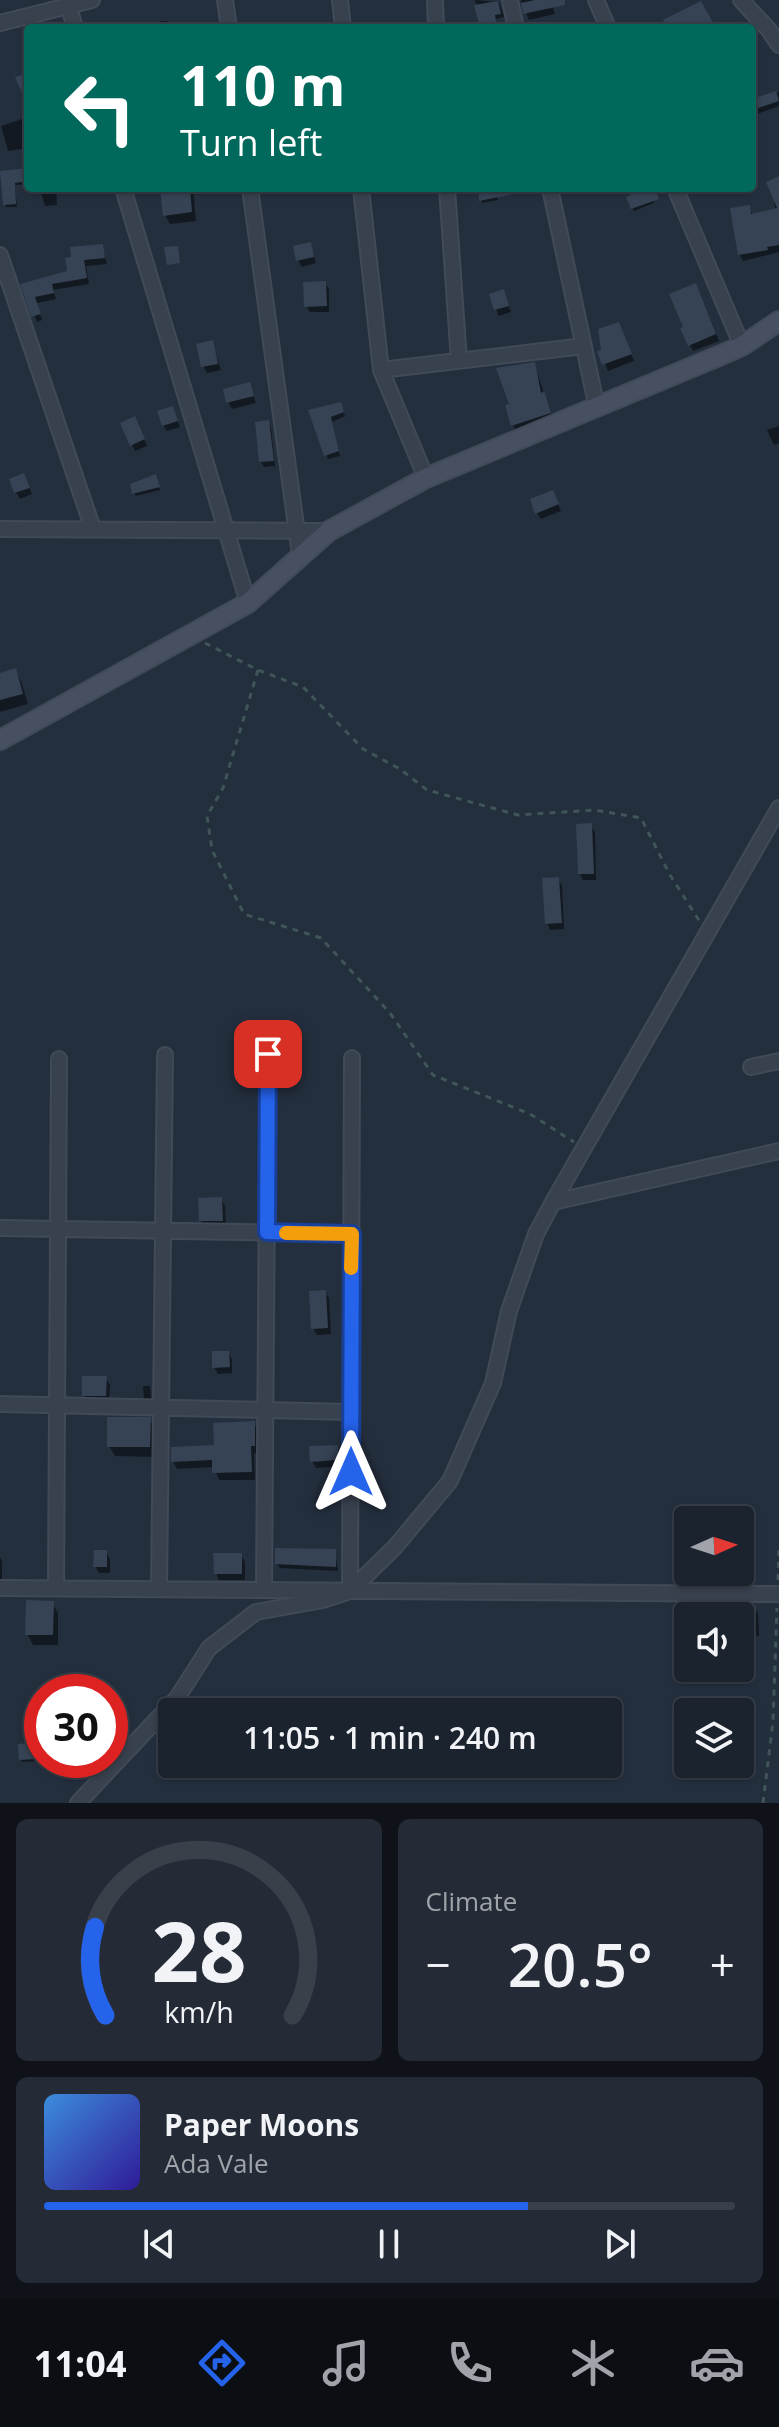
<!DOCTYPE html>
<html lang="en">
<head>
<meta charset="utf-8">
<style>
  body { margin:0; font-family:"Open Sans",sans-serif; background:#242b36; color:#f1f3f6; height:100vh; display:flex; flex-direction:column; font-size:30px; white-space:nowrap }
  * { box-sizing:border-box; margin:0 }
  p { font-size:26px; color:#a0a4aa }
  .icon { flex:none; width:44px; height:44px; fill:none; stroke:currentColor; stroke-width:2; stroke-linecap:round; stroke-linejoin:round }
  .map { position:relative; height:1803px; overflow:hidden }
  .sheet { display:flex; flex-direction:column; gap:16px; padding:16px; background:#0f1319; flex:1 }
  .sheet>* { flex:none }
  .banner { position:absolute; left:24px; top:24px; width:732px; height:168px; border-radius:8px; box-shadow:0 2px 6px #0004,0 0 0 2px #39404a; background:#00695c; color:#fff; overflow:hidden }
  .needle { width:52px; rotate:87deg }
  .buttons { position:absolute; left:674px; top:1506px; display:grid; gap:16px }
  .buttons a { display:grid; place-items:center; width:80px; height:80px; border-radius:8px; background:#1b232e; box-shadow:0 2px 6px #0004,0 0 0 2px #39404a; font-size:40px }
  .speed { position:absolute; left:24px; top:1674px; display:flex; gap:16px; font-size:40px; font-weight:700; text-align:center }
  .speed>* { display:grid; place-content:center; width:104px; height:104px; border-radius:50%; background:#1b232e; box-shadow:0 2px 6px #0004,0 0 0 2px #39404a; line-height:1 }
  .speed .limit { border:12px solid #d22; background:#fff; color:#111 }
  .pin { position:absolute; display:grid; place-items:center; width:68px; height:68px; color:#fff; margin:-34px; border-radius:16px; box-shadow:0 4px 12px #0006 }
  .me { position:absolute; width:88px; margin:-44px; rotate:0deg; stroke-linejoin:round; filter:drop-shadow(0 0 6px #0008) }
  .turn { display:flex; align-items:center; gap:28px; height:168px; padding:0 24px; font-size:36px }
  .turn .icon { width:104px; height:104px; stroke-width:2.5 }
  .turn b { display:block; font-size:56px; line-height:68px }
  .big { font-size:60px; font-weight:600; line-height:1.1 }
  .sheet .widget { flex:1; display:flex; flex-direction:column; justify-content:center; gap:12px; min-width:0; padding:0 28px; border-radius:12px; background:#242b36 }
  .sheet .dial { align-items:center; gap:0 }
  .dial svg { height:208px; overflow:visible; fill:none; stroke:#39404a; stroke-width:7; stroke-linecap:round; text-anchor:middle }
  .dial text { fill:#f1f3f6; stroke:none }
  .song { display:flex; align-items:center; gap:24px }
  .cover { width:96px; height:96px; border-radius:12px; background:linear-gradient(135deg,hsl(210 70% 55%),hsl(250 70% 35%)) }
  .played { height:8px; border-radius:4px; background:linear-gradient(90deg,#2563eb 70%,#39404a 70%) }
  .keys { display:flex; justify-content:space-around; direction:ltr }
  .heat { display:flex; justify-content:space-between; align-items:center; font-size:44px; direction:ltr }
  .sheet .tiles { flex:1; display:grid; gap:16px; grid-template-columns:1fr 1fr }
  .widget:last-child { grid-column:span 2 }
  .trip { position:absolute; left:158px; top:1698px; width:464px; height:80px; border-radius:8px; background:#1b232e; box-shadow:0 2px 6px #0004,0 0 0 2px #39404a; font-weight:600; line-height:80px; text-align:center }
  .dock { display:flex; height:128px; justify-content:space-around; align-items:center; background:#0b0e12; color:#a0a4aa }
  .dock .icon { width:56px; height:56px }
  .dock .current { color:#2563eb }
  .dock b { font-size:36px; color:#f1f3f6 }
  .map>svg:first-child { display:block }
</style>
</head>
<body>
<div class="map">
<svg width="779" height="1803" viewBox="0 0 779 1803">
  <rect width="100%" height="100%" fill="#242f3e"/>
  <path fill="#0007" d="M475 0 499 2 504 17 495 19 497 28H482Z
    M521 0H551L555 14 529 20Z
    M160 21H167L171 28H161Z
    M779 92V106L752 116V101Z
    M28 117V148L8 151 1 126Z
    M28 170V184L15 185 17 207H6L2 173Z
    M779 178V252L743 261 740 255 749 207 753 216 776 211 774 203 776 202Z
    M40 188H56L57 205 45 206Z
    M162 188H193L196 221 170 224 165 215Z
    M480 188H495L498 200 482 203Z
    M631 188H650L654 203 634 211 628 198 633 196Z
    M310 244 316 263 302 267 298 260Z
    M102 246 107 264 86 266 89 284 53 290 56 299 37 303 42 320 37 322 23 286 70 272 67 260Z
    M325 283 329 289V312H310L306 306Z
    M699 291 719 341 693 351 690 345Z
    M503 292 511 312 499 316 496 309Z
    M622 331 634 361 608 371 600 352Z
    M212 342 221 370 207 373 203 366Z
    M534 364 554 422 518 434 513 425 512 405Z
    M249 385 256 403 232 409 228 402Z
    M173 409 180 427 167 431 163 425Z
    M342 409 345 416 332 422 340 456 328 459 311 411Z
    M268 422 271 428 275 466 264 467 261 462Z
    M138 425 147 446 135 451 132 445Z
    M779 426V443L774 445 767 430Z
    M155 477 160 490 136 496 134 493Z
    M27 482 32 494 20 499 16 492Z
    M556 499 561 511 541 519 537 513Z
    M15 671 21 681 28 704 0 712V675Z
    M591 826 595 832 596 880H583L580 874Z
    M558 879 562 885 564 929 550 930 547 923Z
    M221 1199 225 1206 226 1227H205L201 1221Z
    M325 1292 329 1298 331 1334 317 1335 313 1328Z
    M228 1353 232 1359V1373L218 1374 214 1367Z
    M106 1378 110 1385 109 1402H88L84 1395Z
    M143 1386H150L151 1399H144Z
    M149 1419 155 1430V1457L115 1456 109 1446Z
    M254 1423 258 1431V1453H254L255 1480H219L214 1467 177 1469 173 1461 216 1447Z
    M336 1447 340 1454 341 1466 316 1468 312 1461Z
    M335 1551 338 1571 280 1568 277 1563Z
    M106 1552 110 1559V1573H99L95 1566Z
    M241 1555 245 1562V1580H219L216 1573Z
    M0 1557 2 1561V1580H0Z
    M52 1603 58 1613V1645H33L27 1634Z
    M755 1608 758 1614 759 1636H744L740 1630Z
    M35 1745 37 1761 22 1762 21 1759Z"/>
  <path fill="#364354" d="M535 0H565V5L523 14 521 3Z
    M498 1 501 14 495 15 497 28H480L474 5Z
    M701 1 716 28H668L663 20Z
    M28 73V107L15 77Z
    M776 91 779 101 752 110V99Z
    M28 168V181L15 183 16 204 3 205 0 171Z
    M779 176V245L767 247 768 250 738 255 730 208 750 205 751 214 777 208 766 182Z
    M160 188H190L192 212 163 216Z
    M478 188H517L518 193 479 201Z
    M628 188H656L659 199 631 209 626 197 631 195Z
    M311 242 314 257 296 261 293 246Z
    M103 244 105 258 84 260 87 278 52 284 54 293 35 297 41 314 31 317 20 284 67 271 65 258 71 257 70 247Z
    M178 246 180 263 167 265 164 247Z
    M326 281 327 306 304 307 303 282Z
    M696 283 716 334 688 346 680 328 683 327 669 294Z
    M504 289 509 306 494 310 489 294Z
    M619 322 632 354 602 365 597 351 601 350 598 329Z
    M213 340 218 364 201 367 196 344Z
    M535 362 541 393 544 391 551 413 511 426 505 405 509 404 496 368Z
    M250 382 254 396 226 403 223 389Z
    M341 402 344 412 331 417 339 451 324 456 308 410Z
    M173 406 178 421 162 426 157 411Z
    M135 416 145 439 130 446 120 423Z
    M269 420 274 461 259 462 255 422Z
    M24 473 30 488 14 493 9 479Z
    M156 474 160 487 132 494 130 484Z
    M553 490 559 504 535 514 530 499Z
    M16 668 23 694 0 700V673Z
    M592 823 594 874H578L576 824Z
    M559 877 562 923 545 924 542 878Z
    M222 1197 223 1221H199L198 1198Z
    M326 1290 328 1328 311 1329 309 1291Z
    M212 1351H229L230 1367 212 1368Z
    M82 1376H107L106 1396H82Z
    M107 1417H151L150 1447H107Z
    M255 1421V1446H251L252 1472 212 1473V1460L171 1462V1447L214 1445 213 1423Z
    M338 1445V1460L310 1462 309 1446Z
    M275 1548 336 1549V1567L275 1564Z
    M94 1550H107V1567H93Z
    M213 1553H242V1574H214Z
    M26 1600 54 1601 53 1635H25Z
    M740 1606H756V1630H740Z
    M36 1743 37 1759 19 1760 18 1744Z"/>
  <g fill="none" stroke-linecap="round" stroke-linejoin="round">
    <defs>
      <path id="street" d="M67 0 75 28
        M225 0 229 28
        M340 0 343 28
        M435 0 436 28
        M510 0 516 28
        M596 0 608 28
        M741 0 769 30 779 45
        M0 23 92 0
        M123 188 248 603
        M250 188 300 555
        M361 188 381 370 426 478
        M447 188 459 361
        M550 188 597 408
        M675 188 742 346
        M0 255 93 529
        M381 370 584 346
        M0 529 329 531
        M751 1067 779 1061
        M553 1202 779 808
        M0 1228 352 1234
        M0 1404 351 1412
        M0 1588 777 1594
        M56 1588 59 1059
        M159 1589 165 1055
        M264 1590 268 1054
        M350 1591 352 1058
        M78 1803 177 1698 209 1648 256 1612 323 1600 350 1591 395 1547 450 1481 493 1383 509 1311 536 1234 553 1202 779 1151"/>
      <path id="secondary" d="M0 740 248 603 329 531 426 478 721 355 742 346 779 321"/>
    </defs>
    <use href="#street" stroke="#414a57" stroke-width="18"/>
    <use href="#secondary" stroke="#414a57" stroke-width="22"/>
    <path stroke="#3f5557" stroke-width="3" stroke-dasharray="6 6" stroke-linecap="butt" d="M205 643 258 670 303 687 363 749 400 769 427 790 518 815 595 810 641 818 670 875 700 922
      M258 670 223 788 207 816 212 850 244 914 321 938 390 1013 433 1075 530 1114 574 1142
      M778 1580 779 1547
      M763 1803 773 1722 777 1608"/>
    <use href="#street" stroke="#38414e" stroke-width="14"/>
    <use href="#secondary" stroke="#465061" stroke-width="18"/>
  </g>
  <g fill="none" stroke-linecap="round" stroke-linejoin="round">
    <defs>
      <path id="route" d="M268 1054 267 1232 352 1234 351 1472"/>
    </defs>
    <use href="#route" stroke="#184099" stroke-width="20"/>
    <use href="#route" stroke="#2563eb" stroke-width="14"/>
    <path stroke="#f59e0b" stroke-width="14" d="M286 1233 352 1234 351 1268"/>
  </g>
</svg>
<div class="buttons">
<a><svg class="needle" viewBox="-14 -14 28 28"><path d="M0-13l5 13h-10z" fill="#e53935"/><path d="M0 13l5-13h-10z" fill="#a0a4aa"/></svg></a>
<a><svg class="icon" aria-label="sound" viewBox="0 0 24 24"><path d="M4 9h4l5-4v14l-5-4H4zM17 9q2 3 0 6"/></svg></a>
<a><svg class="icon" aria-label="layers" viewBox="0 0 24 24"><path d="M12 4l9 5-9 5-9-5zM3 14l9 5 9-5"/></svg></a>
</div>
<div class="speed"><div class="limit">30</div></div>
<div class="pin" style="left:268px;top:1054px;background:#d93025"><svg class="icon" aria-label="arrive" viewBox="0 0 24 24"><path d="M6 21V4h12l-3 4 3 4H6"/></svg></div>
<svg class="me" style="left:351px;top:1472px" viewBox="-20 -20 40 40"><path d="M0-17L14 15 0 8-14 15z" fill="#2563eb" stroke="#fff" stroke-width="4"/></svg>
<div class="trip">11:05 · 1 min · 240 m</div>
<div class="banner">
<div class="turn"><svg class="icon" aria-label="left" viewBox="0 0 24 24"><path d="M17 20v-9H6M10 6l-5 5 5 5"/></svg><div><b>110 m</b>Turn left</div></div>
</div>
</div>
<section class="sheet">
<div class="tiles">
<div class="widget dial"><svg viewBox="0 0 100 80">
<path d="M14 69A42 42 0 1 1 86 69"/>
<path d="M14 69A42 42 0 0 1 10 35" stroke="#2563eb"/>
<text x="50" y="56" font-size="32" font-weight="700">28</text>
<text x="50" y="72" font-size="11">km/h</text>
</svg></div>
<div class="widget"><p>Climate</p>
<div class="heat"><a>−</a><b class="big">20.5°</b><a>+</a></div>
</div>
<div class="widget">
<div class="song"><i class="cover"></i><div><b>Paper Moons</b><p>Ada Vale</p></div></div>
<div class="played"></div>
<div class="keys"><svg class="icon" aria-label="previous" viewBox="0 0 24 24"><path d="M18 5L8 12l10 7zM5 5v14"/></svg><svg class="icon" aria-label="pause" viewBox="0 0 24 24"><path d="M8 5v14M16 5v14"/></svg><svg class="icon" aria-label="next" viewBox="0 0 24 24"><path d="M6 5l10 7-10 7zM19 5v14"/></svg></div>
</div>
</div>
</section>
<nav class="dock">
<b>11:04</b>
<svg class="icon current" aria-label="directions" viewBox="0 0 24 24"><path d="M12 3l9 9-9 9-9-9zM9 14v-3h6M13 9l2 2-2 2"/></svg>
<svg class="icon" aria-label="music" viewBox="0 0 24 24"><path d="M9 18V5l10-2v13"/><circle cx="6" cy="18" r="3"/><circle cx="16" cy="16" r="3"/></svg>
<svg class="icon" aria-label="phone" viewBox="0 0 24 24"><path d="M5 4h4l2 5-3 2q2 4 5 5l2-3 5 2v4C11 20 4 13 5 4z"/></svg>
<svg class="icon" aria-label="climate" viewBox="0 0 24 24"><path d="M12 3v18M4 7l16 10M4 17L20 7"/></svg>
<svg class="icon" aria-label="car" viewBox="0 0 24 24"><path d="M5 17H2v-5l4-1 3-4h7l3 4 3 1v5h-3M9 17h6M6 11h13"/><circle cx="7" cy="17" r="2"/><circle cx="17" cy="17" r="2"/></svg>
</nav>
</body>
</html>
